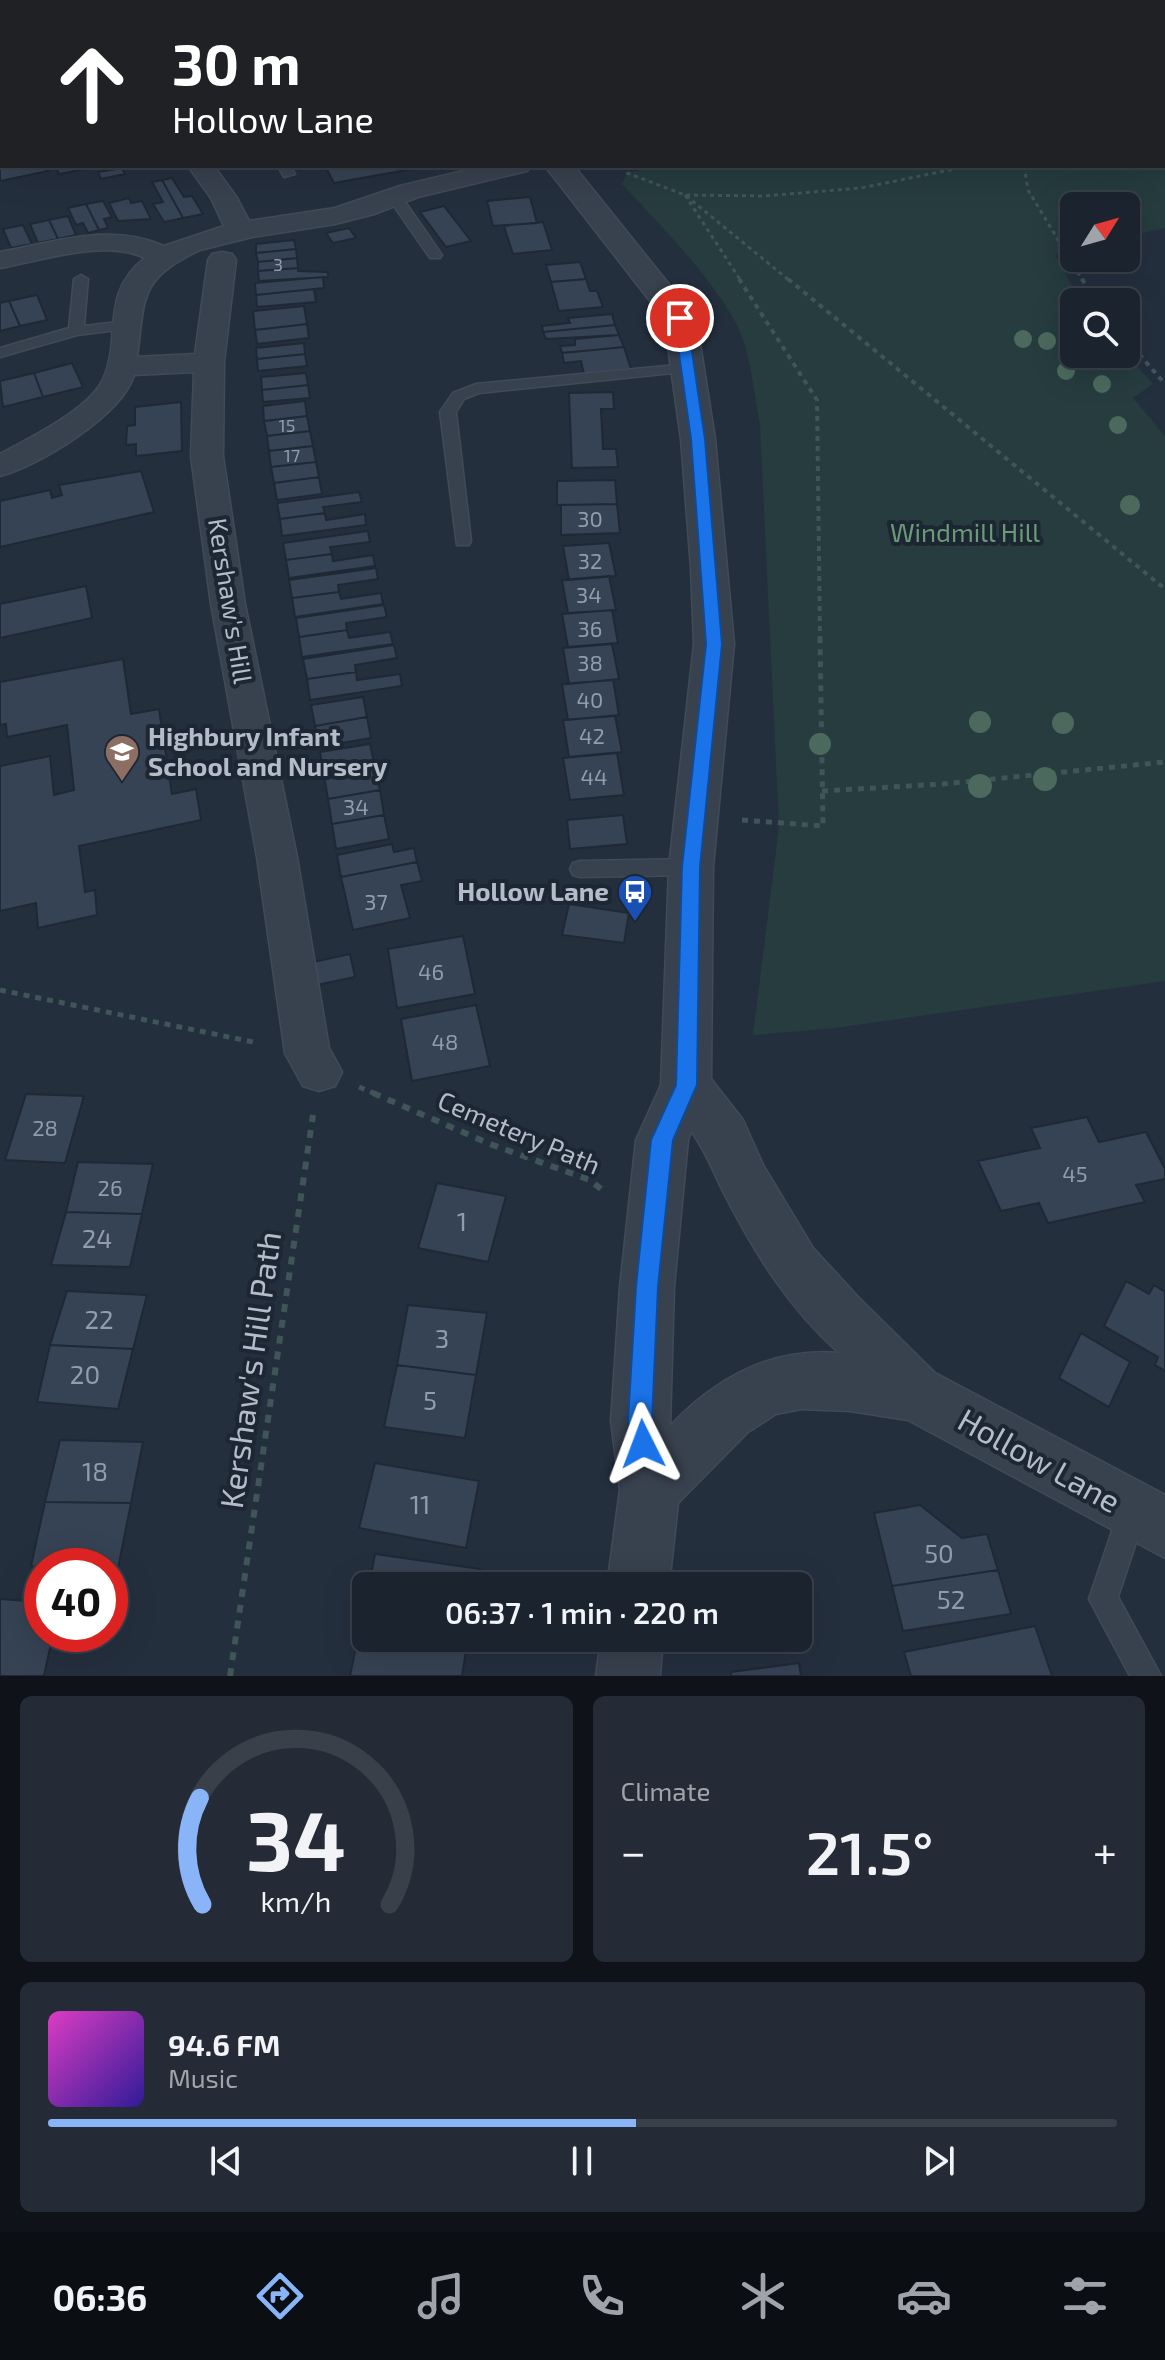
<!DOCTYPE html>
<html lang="en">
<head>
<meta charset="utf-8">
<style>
  body { margin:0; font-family:"Exo 2",sans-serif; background:#242b36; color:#f1f3f6; height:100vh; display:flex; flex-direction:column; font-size:30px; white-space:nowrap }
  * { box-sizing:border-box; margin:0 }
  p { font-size:26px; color:#a0a4aa }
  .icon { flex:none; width:44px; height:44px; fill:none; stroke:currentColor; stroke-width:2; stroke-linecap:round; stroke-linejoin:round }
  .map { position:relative; height:1676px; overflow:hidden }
  .sheet { display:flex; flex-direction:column; gap:20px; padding:20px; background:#0f1319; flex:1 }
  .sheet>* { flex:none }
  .hud { position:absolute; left:0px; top:0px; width:1166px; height:168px; box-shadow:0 8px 32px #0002,0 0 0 2px #39404a; background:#202124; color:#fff; overflow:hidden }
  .needle { width:52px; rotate:53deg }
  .fabs { position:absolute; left:1060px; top:192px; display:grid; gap:16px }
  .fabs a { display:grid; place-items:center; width:80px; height:80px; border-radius:12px; background:#1b232e; box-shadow:0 8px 32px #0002,0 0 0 2px #39404a; font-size:40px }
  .speed { position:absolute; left:24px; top:1548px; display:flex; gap:16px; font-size:40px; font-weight:700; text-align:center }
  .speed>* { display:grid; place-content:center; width:104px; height:104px; border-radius:50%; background:#1b232e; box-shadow:0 8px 32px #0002,0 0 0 2px #39404a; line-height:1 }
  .speed .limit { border:12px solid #d22; background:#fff; color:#111 }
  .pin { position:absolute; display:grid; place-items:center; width:68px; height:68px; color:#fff; margin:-34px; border:4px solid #fff; border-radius:50%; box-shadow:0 2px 8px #0007 }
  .me { position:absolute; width:88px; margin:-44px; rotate:357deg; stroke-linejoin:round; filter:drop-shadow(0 0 6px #0008) }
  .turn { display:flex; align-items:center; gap:28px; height:168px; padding:0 40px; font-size:36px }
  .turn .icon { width:104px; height:104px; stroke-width:2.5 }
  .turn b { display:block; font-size:56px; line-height:68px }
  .big { font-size:60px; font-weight:600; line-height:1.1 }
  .sheet .widget { flex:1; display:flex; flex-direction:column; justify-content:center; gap:12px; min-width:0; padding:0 28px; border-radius:12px; background:#242b36 }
  .sheet .dial { align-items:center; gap:0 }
  .dial svg { height:208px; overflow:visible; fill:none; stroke:#39404a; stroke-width:7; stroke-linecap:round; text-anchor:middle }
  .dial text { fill:#f1f3f6; stroke:none }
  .song { display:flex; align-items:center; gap:24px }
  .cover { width:96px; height:96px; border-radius:12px; background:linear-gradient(135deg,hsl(310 70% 55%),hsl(250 70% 35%)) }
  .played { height:8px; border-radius:4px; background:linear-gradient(90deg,#8ab4f8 55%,#39404a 55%) }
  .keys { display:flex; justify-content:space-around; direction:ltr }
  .heat { display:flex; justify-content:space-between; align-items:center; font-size:44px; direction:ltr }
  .sheet .tiles { flex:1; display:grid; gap:20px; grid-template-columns:1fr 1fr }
  .widget:last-child { grid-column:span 2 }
  .trip { position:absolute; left:352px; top:1572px; width:460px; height:80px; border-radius:12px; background:#1b232e; box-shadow:0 8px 32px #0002,0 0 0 2px #39404a; font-weight:600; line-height:80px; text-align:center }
  .dock { display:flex; height:128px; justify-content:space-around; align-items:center; background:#0b0e12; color:#a0a4aa }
  .dock .icon { width:56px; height:56px }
  .dock .active { color:#8ab4f8 }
  .dock b { font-size:36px; color:#f1f3f6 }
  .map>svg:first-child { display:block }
</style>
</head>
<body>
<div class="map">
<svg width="1165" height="1676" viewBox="0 0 1165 1676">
  <rect width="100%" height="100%" fill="#242f3e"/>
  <path fill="#263c3f" d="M968 0H1165V228L1126 237V206H1074V250L1055 255 1081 302H1074V354H1126L1153 384 1133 398 1165 436V981L835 1028 753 1035 779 827 760 425C754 395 752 363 741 334 721 286 658 223 622 184L627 173 664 166H1164V2Z"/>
  <path fill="#364354" stroke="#1f2835" stroke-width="2" d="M515 0H642L620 2Z
    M685 0H826L666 2Z
    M0 60 2 166H46L48 171 0 181Z
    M55 166H100L59 174Z
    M325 166H429L334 183Z
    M122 168 125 174 101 179 98 172Z
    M172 178 184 197 192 196 203 214 183 218 162 180Z
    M162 180 183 218 164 222 153 204 163 202 152 182Z
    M530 197 537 223 493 226 487 201Z
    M129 198 131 203 142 201 151 219 118 221 109 203Z
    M103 201 112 217 104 219 108 228 99 230 86 204Z
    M86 204 99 230 88 233 83 223 76 225 68 208Z
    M444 206 471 241 446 247 420 212Z
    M68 216 76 235 58 239 49 220Z
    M49 220 58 239 38 243 30 224Z
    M543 222 552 250 513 254 504 226Z
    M23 225 32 244 11 248 3 229Z
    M349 228 356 238 333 243 326 233Z
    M294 240 296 249 256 253V244Z
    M296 249 297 258 258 262 256 253Z
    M297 258 298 268 258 271V262Z
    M580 262 586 279 551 282 546 265Z
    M298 268V271L328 272V277L259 281 258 271Z
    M323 277 324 288 256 295 255 283Z
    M586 279 590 291H597L603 307 559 311 551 282Z
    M314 289 316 302 257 307 256 295Z
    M37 295 47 320 20 326 9 301Z
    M9 301 20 326 0 331V303Z
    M304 306 307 324 255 330 253 311Z
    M612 314 615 325 543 332 542 326 570 323 568 318Z
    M307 324 309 338 257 344 255 330Z
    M615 325 619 335 546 339 543 332Z
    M619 335 624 347 562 353 560 346 575 345V339Z
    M304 343 305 354 257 359 256 348Z
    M624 347 631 369 584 374 581 361 564 363 562 353Z
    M305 354 307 366 258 371 257 359Z
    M72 363 83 387 43 397 34 373Z
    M34 373 43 397 3 407 0 381Z
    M306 373 308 385 262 390 261 377Z
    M308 385 310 398 263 402 262 390Z
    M613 392 614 409H601L603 449H616L618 467 572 468 569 393Z
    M305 401 307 416 264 421 263 406Z
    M181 402 182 451 136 456V444L126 445 127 426 135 425V407Z
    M307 416 310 431 267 436 264 421Z
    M310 431 313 446 269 451 267 436Z
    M313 446 316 462 271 467 269 451Z
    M316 462 319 477 274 483 271 467Z
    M141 471 154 512 0 547V501L50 490 52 498 62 495 59 485Z
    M319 477 322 494 277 500 274 483Z
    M615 480 617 504 557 505V481Z
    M359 492 362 502 323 507 325 513 280 519 277 503Z
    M617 504 620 533 561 535V505Z
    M325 513 326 520 365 514 366 525 282 536 280 519Z
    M368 531 370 542 330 547 332 554 286 560 283 543Z
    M609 543 616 576 569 580 563 546Z
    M332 554 333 561 373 555 375 566 289 578 286 560Z
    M376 568 378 579 338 585 339 592 292 598 289 580Z
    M609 576 616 610 568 613 562 580Z
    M86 586 92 618 0 638V604Z
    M339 592 341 599 381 593 383 604 295 617 292 598Z
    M384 605 387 617 346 623 347 630 299 637 296 618Z
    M612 610 618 643 568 647 562 614Z
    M347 630 349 638 390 632 393 644 302 657 299 637Z
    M612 644 619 679 569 684 563 648Z
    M394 645 397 658 355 665 356 672 307 679 303 659Z
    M123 659 131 714 159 709 172 794 196 789 201 820 79 846 85 892 95 890 97 915 38 928 36 903 0 911V766L50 756 54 795 74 790 67 725 7 737 6 724 0 725V682Z
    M356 672 357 680 400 674 402 686 310 700 307 679Z
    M613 680 619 715 568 720 562 684Z
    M363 697 367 717 315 726 311 705Z
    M615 716 622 752 569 757 563 720Z
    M367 717 371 738 318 747 315 726Z
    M370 744 375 767 324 775 320 752Z
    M617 753 624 795 570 800 563 758Z
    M375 767 380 790 328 799 324 775Z
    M380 790 384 815 332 824 328 799Z
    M384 815 389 839 336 849 332 824Z
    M623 815 627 844 570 849 567 820Z
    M392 844 394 852 414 848 417 862 341 877 337 855Z
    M417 862 422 881 401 885 410 918 353 930 341 877Z
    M569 904 629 913 624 943 562 935Z
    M463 936 475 994 397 1008 388 949Z
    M350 954 355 977 317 985 313 962Z
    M476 1005 490 1066 412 1081 401 1019Z
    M26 1094 84 1096 65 1163 5 1160Z
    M1087 1117 1099 1142 1146 1132 1165 1169V1179L1136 1185 1145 1202 1048 1223 1039 1203 1001 1211 978 1161 1040 1148 1031 1128Z
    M78 1162 153 1164 142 1214 66 1212Z
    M437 1183 506 1196 488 1262 418 1248Z
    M66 1212 142 1214 130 1267 51 1265Z
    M1126 1281 1149 1294 1154 1285 1165 1292V1371L1155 1365 1158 1357 1104 1326Z
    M67 1291 147 1295 133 1349 50 1345Z
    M408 1305 487 1313 476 1375 397 1365Z
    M1081 1333 1130 1362 1109 1407 1059 1378Z
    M50 1345 133 1349 118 1409 37 1402Z
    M397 1365 476 1375 465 1438 384 1427Z
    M60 1440 143 1442 131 1503 45 1502Z
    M375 1463 479 1481 466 1548 359 1528Z
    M45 1502 131 1503 118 1568 31 1566Z
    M920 1505 962 1538 987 1534 998 1570 892 1586 874 1513Z
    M375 1554 480 1569 477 1586H369Z
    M998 1570 1011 1614 903 1631 892 1586Z
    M0 1599 42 1602V1634H53L44 1676H0Z
    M366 1599V1638H468L462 1676H350Z
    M1035 1626 1052 1676H911L904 1652Z
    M799 1663 801 1676H731V1672Z"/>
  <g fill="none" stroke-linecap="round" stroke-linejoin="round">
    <defs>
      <path id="service" d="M278 166H290L295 174 284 177Z
        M389 193H399L442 255 440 258H430L387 196Z
        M81 275 88 279 84 326 127 321 132 322V328L77 335 0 357V348L69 328 74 279Z
        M687 364 694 368 692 371 479 393 464 399 456 412 471 541 469 545H457L440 412 453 393 476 384Z
        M691 859 698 861 701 867 698 873 691 875 580 877 573 875 570 869 573 863 580 861Z
        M1132 1498 1142 1502 1146 1512 1118 1597 1161 1676H1130L1089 1599 1122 1502Z"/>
      <path id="minor" d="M82 0H104L105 2H83Z
        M935 0H955L956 2H934Z
        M188 166H214L237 198 249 221 335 208 400 186 484 166H531L527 171 418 197 374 214 335 224 252 237 200 250C139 279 145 296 137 357L195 354 208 260 212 254 222 252 232 254 236 260 224 362 223 456 245 604 297 857 329 1048 342 1072 335 1086 319 1091 303 1086 285 1053 257 857 211 604 191 456 194 372 134 375C122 415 39 466 0 476V454C28 439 85 411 101 383 124 341 97 295 145 258 104 239 44 260 0 268V252C55 242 111 222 164 246L224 226 211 198Z"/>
      <path id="tertiary" d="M417 0H442L443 2H418Z
        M545 166H574L696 318 715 439 734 644 713 867 711 1079 743 1120 763 1165 813 1248 858 1297 935 1373 1165 1495V1558L908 1420 850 1411 801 1409 776 1414 748 1432 678 1503 669 1586H607L620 1490 611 1421 620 1287 636 1140 661 1085 669 867 694 644 691 568 681 439 664 319ZM691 1131C707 1152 714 1175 726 1197 757 1257 789 1308 839 1353 771 1347 716 1378 670 1426L674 1287 688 1140Z
        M601 1638H663L660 1676H596Z"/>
      <path id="secondary" d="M247 0H279L246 2Z
        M313 0H351L312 2Z
        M2 38V54L0 55V39Z"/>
    </defs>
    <use href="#service" stroke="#414a57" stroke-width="3"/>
    <use href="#minor" stroke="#414a57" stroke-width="3"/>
    <use href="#tertiary" stroke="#414a57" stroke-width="3"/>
    <use href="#secondary" stroke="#414a57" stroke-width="3"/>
    <path stroke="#3f5557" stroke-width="3" stroke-dasharray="4 4" stroke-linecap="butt" d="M622 166 627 173 685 195 790 281
      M1024 166 1028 190 1083 281
      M685 195 741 281
      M686 195 764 196 861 188 969 166"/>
    <path stroke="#3f5557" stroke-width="4" stroke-dasharray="5 5" stroke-linecap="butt" d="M739 279 817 400 820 639
      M788 279 1165 589
      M1082 279 1095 302
      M1126 339 1165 384"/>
    <path stroke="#3f5557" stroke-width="5" stroke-dasharray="6 6" stroke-linecap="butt" d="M822 791 943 784 1165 762
      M742 820 823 826 820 637
      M0 990 258 1043
      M359 1087 378 1095"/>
    <path stroke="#3f5557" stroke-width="6" stroke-dasharray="8 8" stroke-linecap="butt" d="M373 1093 490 1144 590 1180 606 1193
      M230 1676 313 1115"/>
    <use href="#service" fill="#38414e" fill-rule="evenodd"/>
    <use href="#minor" fill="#38414e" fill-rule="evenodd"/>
    <use href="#tertiary" fill="#38414e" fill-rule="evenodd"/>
    <use href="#secondary" fill="#465061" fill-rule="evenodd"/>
  </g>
  <g fill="#4b6a5d">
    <circle cx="1023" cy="339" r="9"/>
    <circle cx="1047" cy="341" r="9"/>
    <circle cx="1066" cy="371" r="9"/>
    <circle cx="1102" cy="384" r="9"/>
    <circle cx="1118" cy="425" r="9"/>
    <circle cx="1130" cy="505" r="10"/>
    <circle cx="980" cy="722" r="11"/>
    <circle cx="1063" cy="723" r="11"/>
    <circle cx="820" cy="744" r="11"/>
    <circle cx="1045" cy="779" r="12"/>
    <circle cx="980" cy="786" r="12"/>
  </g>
  <path fill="#1a73e8" stroke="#114b97" stroke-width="2" d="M680 314 687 318 705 439 722 644 700 867 697 1085 673 1140 658 1287 652 1421 655 1444 652 1453 643 1456 635 1453 628 1421 636 1287 651 1140 676 1085 682 867 706 644 691 439 674 318Z"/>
  <defs>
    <symbol id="school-pin" viewBox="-11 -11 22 30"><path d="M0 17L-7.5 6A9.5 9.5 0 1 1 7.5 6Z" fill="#8d6e63" stroke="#1d2633"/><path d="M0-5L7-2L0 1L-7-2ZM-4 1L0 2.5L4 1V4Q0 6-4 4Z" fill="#fff"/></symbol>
    <symbol id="bus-pin" viewBox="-11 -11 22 30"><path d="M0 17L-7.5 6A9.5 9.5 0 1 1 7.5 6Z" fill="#1a4fb4" stroke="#1d2633"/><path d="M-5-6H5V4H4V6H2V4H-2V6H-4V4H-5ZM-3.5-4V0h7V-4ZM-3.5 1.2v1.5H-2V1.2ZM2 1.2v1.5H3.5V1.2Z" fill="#fff"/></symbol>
  </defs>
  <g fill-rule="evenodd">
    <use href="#school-pin" x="102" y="732" width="40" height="54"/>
    <use href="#bus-pin" x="615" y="872" width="40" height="54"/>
  </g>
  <g text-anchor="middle" stroke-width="8" stroke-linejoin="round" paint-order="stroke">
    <g font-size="18" fill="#929caa">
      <text x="278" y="271">3</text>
      <text x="287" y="432">15</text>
      <text x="292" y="462">17</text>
    </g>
    <g font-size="22" fill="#929caa">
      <text x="590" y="527">30</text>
      <text x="590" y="569">32</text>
      <text x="589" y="603">34</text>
      <text x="590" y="637">36</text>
      <text x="590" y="671">38</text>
      <text x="590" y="708">40</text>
      <text x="592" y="744">42</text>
      <text x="594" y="785">44</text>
      <text x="356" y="815">34</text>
      <text x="376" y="910">37</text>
      <text x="431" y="980">46</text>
      <text x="445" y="1050">48</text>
      <text x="45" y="1136">28</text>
      <text x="1075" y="1182">45</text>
      <text x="110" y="1196">26</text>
    </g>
    <g font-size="26" fill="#6b9a76" stroke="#1d2633">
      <text x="965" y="542">Windmill Hill</text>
    </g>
    <g font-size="26" fill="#b4bcc9" stroke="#1d2633">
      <text transform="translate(230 601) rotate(81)" y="9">Kershaw's Hill</text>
      <text transform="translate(519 1133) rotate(23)" y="9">Cemetery Path</text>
    </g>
    <g font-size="26" font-weight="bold" fill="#b4bcc9" stroke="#1d2633" text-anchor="start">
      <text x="148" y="746">Highbury Infant<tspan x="148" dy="30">School and Nursery</tspan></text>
      <text x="609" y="901" text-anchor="end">Hollow Lane</text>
    </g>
    <g font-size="26" fill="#929caa">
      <text x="462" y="1231">1</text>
      <text x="97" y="1248">24</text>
      <text x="99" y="1329">22</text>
      <text x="442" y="1348">3</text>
      <text x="85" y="1384">20</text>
      <text x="430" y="1410">5</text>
      <text x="95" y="1481">18</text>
      <text x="420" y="1514">11</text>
      <text x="939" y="1563">50</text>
      <text x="951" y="1609">52</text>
    </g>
    <g font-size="32" fill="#b4bcc9" stroke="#1d2633">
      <text transform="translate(251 1370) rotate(-82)" y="11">Kershaw's Hill Path</text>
      <text transform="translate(1039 1461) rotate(29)" y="11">Hollow Lane</text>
    </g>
  </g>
</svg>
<div class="fabs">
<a><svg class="needle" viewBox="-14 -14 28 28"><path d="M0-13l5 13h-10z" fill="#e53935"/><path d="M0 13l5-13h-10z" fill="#a0a4aa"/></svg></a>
<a><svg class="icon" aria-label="search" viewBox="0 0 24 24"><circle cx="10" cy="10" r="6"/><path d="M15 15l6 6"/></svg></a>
</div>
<div class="speed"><div class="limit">40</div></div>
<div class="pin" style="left:680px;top:318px;background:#d93025"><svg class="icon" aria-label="arrive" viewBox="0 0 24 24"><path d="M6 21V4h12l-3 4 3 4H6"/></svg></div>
<svg class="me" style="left:643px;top:1444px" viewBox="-20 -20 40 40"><path d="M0-17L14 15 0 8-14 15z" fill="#1a73e8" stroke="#fff" stroke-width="4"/></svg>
<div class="trip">06:37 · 1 min · 220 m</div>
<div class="hud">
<div class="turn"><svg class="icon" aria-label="ahead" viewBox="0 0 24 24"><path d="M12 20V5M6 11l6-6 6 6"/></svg><div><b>30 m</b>Hollow Lane</div></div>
</div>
</div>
<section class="sheet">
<div class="tiles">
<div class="widget dial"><svg viewBox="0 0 100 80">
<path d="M14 69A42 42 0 1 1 86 69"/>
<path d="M14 69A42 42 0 0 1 13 28" stroke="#8ab4f8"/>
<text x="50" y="56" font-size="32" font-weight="700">34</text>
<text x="50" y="72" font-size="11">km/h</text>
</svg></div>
<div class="widget"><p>Climate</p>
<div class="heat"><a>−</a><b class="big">21.5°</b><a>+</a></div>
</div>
<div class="widget">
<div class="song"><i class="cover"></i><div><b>94.6 FM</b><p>Music</p></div></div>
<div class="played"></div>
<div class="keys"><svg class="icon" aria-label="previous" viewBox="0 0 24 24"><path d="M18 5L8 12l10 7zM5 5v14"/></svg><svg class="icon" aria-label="pause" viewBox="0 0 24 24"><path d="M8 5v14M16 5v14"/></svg><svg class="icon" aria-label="next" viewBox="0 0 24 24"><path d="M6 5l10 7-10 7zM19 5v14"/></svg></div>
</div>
</div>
</section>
<nav class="dock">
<b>06:36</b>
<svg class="icon active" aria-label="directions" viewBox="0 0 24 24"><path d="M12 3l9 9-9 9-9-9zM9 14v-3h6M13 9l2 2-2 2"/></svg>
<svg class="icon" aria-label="music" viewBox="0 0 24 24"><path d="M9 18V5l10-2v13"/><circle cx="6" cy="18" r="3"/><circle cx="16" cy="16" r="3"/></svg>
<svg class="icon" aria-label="phone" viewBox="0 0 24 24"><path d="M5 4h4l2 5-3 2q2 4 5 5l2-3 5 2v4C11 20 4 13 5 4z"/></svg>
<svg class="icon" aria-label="climate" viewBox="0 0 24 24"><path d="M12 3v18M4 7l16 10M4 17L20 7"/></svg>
<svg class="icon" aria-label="car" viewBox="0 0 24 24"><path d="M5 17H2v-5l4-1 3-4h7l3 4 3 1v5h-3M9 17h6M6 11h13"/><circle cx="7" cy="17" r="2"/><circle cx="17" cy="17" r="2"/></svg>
<svg class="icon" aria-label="filters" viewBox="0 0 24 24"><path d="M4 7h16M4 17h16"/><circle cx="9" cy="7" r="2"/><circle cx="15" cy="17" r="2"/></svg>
</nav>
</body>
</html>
